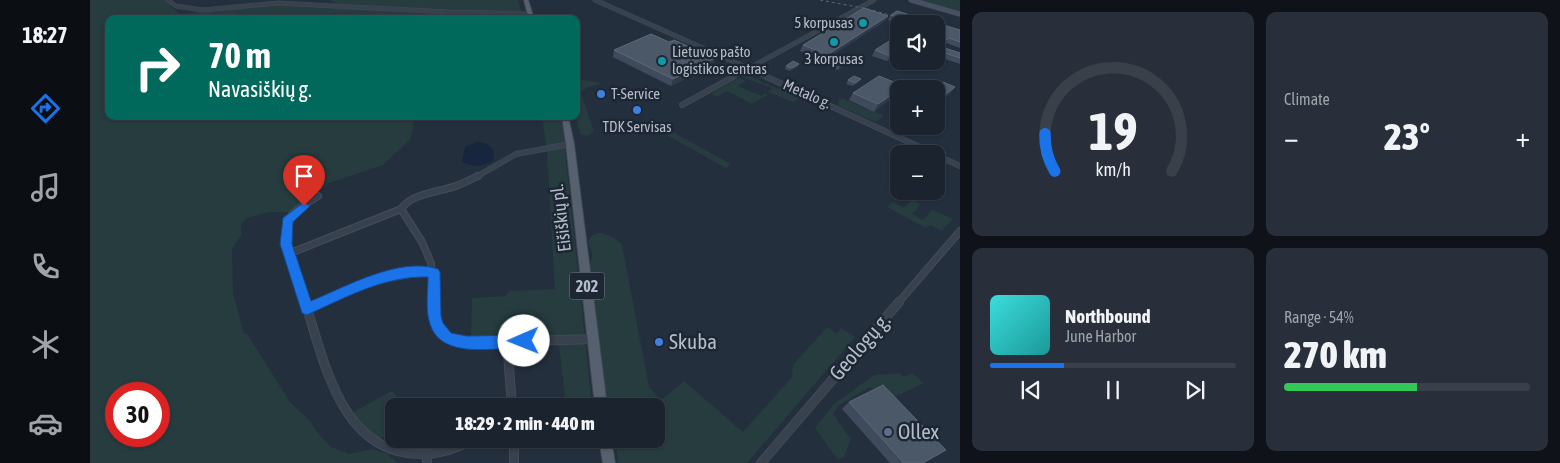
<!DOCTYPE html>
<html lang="en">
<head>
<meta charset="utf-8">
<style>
  body { margin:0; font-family:"Asap Condensed",sans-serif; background:#282f3a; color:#f1f3f6; height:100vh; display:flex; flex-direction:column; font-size:19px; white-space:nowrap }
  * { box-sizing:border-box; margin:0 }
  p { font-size:16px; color:#a0a4aa }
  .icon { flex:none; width:28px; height:28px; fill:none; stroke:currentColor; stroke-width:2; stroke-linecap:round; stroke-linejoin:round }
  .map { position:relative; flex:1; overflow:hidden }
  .panel { display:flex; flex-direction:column; gap:12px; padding:12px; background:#0f1319; width:600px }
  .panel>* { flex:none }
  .top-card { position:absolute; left:15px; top:15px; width:475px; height:105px; border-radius:10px; box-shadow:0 1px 4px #0004,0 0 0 1px #39404a; background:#00695c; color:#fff; overflow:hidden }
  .controls { position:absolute; left:800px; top:15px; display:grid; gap:10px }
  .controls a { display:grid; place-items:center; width:55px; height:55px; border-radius:10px; background:#1b232e; box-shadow:0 1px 4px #0004,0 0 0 1px #39404a; font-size:25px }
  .speed { position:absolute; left:15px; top:382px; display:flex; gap:10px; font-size:25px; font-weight:700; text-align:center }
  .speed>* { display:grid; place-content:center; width:65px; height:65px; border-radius:50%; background:#1b232e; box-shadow:0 1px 4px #0004,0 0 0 1px #39404a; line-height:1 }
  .speed .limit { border:8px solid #d22; background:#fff; color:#111 }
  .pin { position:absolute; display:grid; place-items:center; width:42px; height:42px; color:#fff; margin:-51px -21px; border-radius:50% 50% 50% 0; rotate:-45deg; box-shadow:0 0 5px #0007 }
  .pin .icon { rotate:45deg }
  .me { position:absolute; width:55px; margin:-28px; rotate:269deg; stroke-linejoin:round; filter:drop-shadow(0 0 4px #0008) }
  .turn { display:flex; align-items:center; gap:18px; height:105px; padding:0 20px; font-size:22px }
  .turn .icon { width:65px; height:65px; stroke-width:2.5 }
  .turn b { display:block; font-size:35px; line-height:42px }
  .big { font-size:38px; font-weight:800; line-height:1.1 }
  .panel .card { flex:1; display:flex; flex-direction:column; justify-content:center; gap:8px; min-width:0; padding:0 18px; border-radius:10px; background:#282f3a }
  .panel .dial { align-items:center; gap:0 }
  .dial svg { height:130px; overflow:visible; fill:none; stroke:#39404a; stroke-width:7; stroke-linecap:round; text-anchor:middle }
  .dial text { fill:#f1f3f6; stroke:none }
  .song { display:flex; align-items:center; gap:15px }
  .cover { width:60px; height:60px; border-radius:8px; background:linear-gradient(135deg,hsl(180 70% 55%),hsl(180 70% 35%)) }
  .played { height:5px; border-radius:2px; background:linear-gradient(90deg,#1a73e8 30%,#39404a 30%) }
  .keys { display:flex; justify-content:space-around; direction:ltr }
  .heat { display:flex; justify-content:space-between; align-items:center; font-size:28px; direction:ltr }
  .charge { height:8px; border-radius:4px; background:linear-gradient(90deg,#34c759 54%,#39404a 0) }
  .panel .tiles { flex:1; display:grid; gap:12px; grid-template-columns:repeat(2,1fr) }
  .trip { position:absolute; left:295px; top:398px; width:280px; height:50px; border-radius:10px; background:#1b232e; box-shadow:0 1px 4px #0004,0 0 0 1px #39404a; font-weight:800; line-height:50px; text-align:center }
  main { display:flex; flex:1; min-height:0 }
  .tabs { display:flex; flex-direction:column; width:90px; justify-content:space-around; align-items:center; background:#0b0e12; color:#a0a4aa }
  .tabs .icon { width:35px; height:35px }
  .tabs .active { color:#1a73e8 }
  .tabs b { font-size:22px; color:#f1f3f6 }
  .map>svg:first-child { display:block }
</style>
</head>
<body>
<main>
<nav class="tabs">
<b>18:27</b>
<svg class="icon active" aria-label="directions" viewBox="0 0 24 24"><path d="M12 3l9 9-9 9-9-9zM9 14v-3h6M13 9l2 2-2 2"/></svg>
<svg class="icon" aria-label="music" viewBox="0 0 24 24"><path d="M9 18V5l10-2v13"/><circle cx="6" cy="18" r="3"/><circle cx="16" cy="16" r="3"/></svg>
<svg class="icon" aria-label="phone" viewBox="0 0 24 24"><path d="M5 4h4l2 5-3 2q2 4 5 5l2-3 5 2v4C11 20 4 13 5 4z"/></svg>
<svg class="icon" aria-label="climate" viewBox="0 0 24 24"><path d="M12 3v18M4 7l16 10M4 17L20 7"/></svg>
<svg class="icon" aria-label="car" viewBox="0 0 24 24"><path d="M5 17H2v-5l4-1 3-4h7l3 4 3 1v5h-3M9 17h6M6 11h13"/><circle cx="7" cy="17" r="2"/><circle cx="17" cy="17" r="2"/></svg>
</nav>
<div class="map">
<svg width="870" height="463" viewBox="0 0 870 463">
  <rect width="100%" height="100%" fill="#242f3e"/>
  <path fill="#263c3f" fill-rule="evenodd" d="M0 0H73L89 14 184 4 356 12V19H19V116H325L321 139 293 165 239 183 199 212H179L156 218 151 225V236L142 249 143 293 154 334H157L200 402 220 421 228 433 241 447 259 454 282 449 296 453 308 463H0ZM26 394H69V436H26Z
    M240 0H428L431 11H360L251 5Z
    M827 0H870V13Z
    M664 73 689 85 688 86 663 75 661 77 688 89 692 86 706 92 711 97 703 102 678 92 682 88 652 77 658 74Z
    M649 78 656 81 648 86 671 96 675 93 678 95 662 104 637 91 626 97 621 94Z
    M486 79 512 83 496 88 491 93 504 131 498 136 491 134C483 118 486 96 486 79Z
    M754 99 794 116 786 122 748 106 749 100Z
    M452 116H470L472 122 502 406H476L468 336 381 339 382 298 416 296 419 291 465 289 457 152Z
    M568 124 641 164 636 168 564 128Z
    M822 200 831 204 822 214 833 220 842 210 863 219 852 231 840 225 836 228 797 207 803 202 814 208Z
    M508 233C519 234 525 237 532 245L559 387 571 400 594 381 653 432 702 377 703 365 737 327 747 334 751 328 765 337 657 463H528L525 439H566V406H517L499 272C500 269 501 260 502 257 504 249 490 239 508 233Z
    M809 373 814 377 822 373 834 383 800 399 780 387 749 405 743 414 761 439 754 457 748 460 725 428 743 405 784 375Z
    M302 391 316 406H304V429L296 436 287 439 276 432 263 416 265 411Z"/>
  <path fill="#17263c" d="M386 142C398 142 407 148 403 161 394 167 382 167 372 162L375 147Z"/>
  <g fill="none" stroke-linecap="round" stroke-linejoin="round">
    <defs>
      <path id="street-far3" d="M77 0 86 6 113 10 188 3 358 12 440 14
        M505 0 680 78
        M641 78 784 0"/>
      <path id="street-far2" d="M677 77 845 154
        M592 105 643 77
        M846 155 870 166
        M386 177 426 154 480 144"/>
      <path id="street-far1" d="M311 209C322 193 349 192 366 186 374 183 381 179 388 176
        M198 254 311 209 332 242 341 263 344 303
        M215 303C210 285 189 237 198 220 203 210 219 202 228 196
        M231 303C268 286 303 273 344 272
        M808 303 870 231"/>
      <path id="street" d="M215 302C235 363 251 457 335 454 353 454 372 444 390 439
        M344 302C345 330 349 338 377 343L503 339
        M217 309 233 302
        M417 341 422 406
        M424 439V463
        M337 454V463
        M671 463 809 302"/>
      <path id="secondary" d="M821 0 870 14"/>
      <path id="primary" d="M434 0H438L444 19H439Z
        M472 116H478L484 144 517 406H505L476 144Z
        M509 439H521L525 463H513Z"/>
    </defs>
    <use href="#street-far3" stroke="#414a57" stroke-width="5"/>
    <use href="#street-far2" stroke="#414a57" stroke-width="6"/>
    <use href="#street-far1" stroke="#414a57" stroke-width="8"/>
    <use href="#street" stroke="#414a57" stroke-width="10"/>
    <use href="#secondary" stroke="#414a57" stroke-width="5.5"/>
    <use href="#primary" stroke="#414a57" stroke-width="2"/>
    <use href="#street-far3" stroke="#38414e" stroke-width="4"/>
    <use href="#street-far2" stroke="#38414e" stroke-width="4.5"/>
    <use href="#street-far1" stroke="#38414e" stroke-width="5.5"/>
    <use href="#street" stroke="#38414e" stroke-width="8"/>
    <use href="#secondary" stroke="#465061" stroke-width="4.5"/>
    <use href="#primary" fill="#56606e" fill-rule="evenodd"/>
    <path stroke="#5a6575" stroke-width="1" stroke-dasharray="3 3" stroke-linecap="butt" d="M730 0 778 9 832 24"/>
  </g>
  <path fill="#3f4b5c" d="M807 11 870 30V48L856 43 851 47 870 53V64L846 56V24H811L798 20 801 15Z
    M798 16 795 21 741 56 752 67 748 70 725 62 727 57 710 51 713 45Z
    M524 50 623 65 581 86 523 57Z
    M785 50 809 53 797 61 782 56Z
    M709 64 707 67 700 71 695 69 696 66Z
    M758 80 769 82 763 86 756 84Z
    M814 86 812 89H809L784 112 759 100 763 93Z
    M759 402 833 463H800L752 409Z"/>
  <path fill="#2f3b4b" d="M798 16 795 21 735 60 737 55Z
    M859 38 856 43 847 50 849 46Z
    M809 50V53L797 61 800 56Z
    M625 58 623 65 581 86 583 79Z
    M755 62 752 67 748 70 750 65Z
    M709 64 707 67 700 71 702 68Z
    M771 79 769 82 763 86 765 83Z
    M865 87 860 94 846 105V102Z
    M809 89V93L784 112 788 104Z"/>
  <path fill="#4b5868" stroke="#5c6777" d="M774 8 798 16 737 55 755 62 750 65 727 57 733 53 713 45Z
    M807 11 870 30V42L859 38 849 46 870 53V58L846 50V24H830L801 15Z
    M561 34 579 42 584 40 625 58 583 79 524 50Z
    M809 35V50L800 56 785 50Z
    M703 61 709 64 702 68 696 66Z
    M764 76 771 79 765 83 758 80Z
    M789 76 814 86 788 104 763 93Z
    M853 82 865 87 846 102V89H844Z
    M793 385 856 450 833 463H814L759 402Z"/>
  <path fill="#1a73e8" stroke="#114b97" d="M214 202 220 206 203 222 202 244 221 301C255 287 310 256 348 269L350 272 351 316 353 323 361 333 377 336 434 335 439 337 441 341 439 345 434 347C405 348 351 360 340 324 335 309 338 292 338 277 295 276 259 296 221 313L217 315 212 313 190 244 193 218Z"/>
  <g fill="#0f9aa8" stroke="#1d2633" stroke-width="2">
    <circle cx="773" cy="23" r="5"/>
    <circle cx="744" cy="42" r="5"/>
    <circle cx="572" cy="61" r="5"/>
  </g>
  <g fill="#3f7fe0" stroke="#1d2633" stroke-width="2">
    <circle cx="511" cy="94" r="5"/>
    <circle cx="547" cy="110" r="5"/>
    <circle cx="569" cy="342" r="5"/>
  </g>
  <circle fill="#5c6f8a" stroke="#1d2633" stroke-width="2" cx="798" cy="432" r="5"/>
  <g text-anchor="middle" stroke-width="5" stroke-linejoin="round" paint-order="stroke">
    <g font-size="15" fill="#b4bcc9" stroke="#1d2633" text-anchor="start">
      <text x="763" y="28" text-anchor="end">5 korpusas</text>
      <text x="582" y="57">Lietuvos pašto<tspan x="582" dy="17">logistikos centras</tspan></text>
      <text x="744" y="64" text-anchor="middle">3 korpusas</text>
      <text x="521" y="99">T-Service</text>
      <text x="547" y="132" text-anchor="middle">TDK Servisas</text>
    </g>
    <g font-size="15" fill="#b4bcc9" stroke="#1d2633">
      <text transform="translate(717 94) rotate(24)" y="5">Metalo g.</text>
    </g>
    <rect fill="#1d2633" stroke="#878f9c" stroke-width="1" x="479.5" y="272.5" width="35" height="27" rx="4"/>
    <g font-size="16" font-weight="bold" fill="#b4bcc9">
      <text x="497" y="292">202</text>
    </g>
    <g font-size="18" fill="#b4bcc9" stroke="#1d2633">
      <text transform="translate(471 218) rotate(-97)" y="6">Eišiškių pl.</text>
    </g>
    <g font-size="21" fill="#b4bcc9" stroke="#1d2633" text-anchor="start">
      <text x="579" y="349">Skuba</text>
      <text x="808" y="439">Ollex</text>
    </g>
    <g font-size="21" fill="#b4bcc9" stroke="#1d2633">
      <text transform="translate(770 347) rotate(-49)" y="7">Geologų g.</text>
    </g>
  </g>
</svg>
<div class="controls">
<a><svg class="icon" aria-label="sound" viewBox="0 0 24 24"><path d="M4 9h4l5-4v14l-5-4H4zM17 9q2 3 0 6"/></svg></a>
<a>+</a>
<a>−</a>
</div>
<div class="speed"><div class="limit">30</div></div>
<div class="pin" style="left:214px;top:206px;background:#d93025"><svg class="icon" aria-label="arrive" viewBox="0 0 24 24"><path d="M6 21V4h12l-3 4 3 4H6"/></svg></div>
<svg class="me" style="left:434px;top:341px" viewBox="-20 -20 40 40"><circle r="19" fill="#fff"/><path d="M0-13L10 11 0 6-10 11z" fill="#1a73e8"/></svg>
<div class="trip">18:29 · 2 min · 440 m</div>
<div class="top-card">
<div class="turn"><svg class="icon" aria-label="right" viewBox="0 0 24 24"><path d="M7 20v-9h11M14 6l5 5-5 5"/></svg><div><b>70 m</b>Navasiškių g.</div></div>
</div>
</div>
<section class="panel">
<div class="tiles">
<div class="card dial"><svg viewBox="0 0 100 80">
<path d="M14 69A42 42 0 1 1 86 69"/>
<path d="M14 69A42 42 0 0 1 8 46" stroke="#1a73e8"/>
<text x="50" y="56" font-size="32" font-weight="700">19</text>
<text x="50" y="72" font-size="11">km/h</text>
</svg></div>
<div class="card"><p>Climate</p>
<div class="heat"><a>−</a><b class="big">23°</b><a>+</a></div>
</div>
<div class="card">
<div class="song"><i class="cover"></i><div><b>Northbound</b><p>June Harbor</p></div></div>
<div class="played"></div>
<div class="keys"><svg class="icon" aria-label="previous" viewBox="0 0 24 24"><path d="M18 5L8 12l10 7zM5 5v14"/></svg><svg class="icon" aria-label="pause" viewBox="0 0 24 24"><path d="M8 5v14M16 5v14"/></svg><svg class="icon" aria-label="next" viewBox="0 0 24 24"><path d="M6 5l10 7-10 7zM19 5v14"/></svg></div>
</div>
<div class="card"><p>Range · 54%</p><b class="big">270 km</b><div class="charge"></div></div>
</div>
</section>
</main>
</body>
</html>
